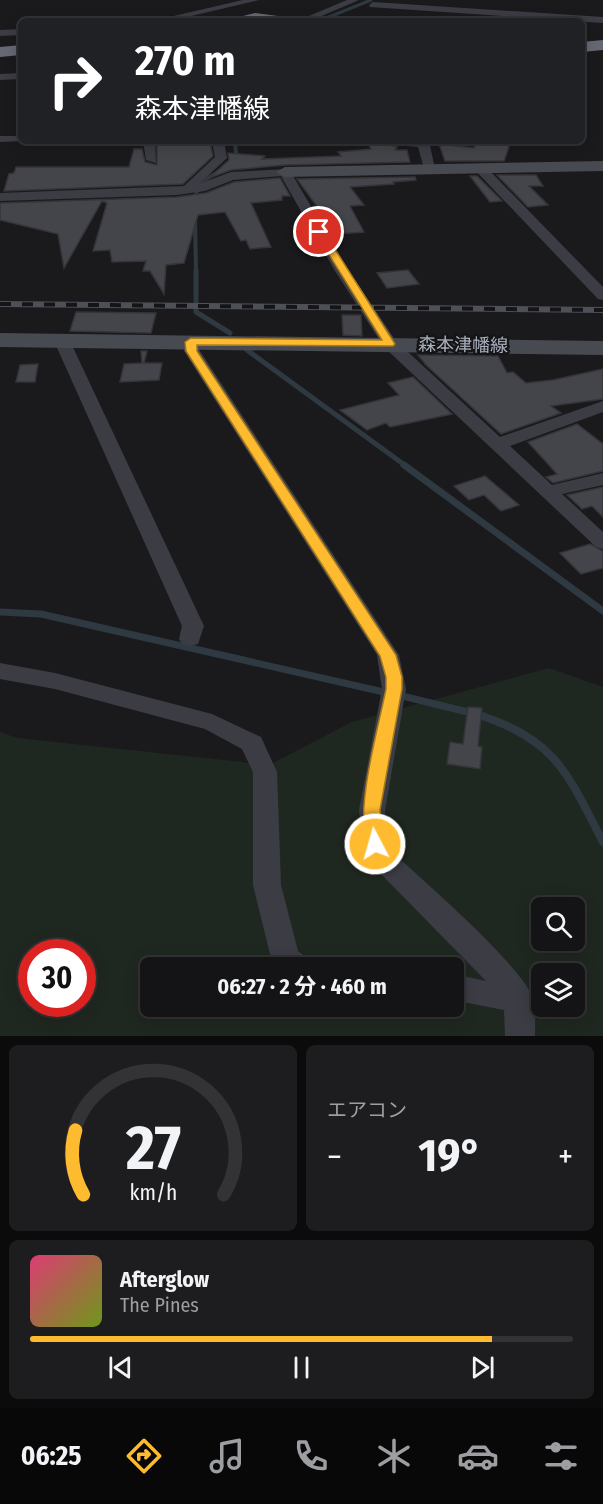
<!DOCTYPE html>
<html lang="ja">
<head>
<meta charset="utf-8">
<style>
  body { margin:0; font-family:"Fira Sans Condensed","Noto Sans JP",sans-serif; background:#1d1d1f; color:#f1f3f6; height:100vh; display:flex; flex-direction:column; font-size:22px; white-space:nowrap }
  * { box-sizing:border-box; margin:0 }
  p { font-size:20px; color:#9d9ea1 }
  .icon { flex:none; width:33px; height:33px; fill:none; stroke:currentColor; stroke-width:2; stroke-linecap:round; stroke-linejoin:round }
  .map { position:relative; height:1036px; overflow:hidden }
  .details { display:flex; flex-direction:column; gap:9px; padding:9px; background:#0b0b0c; flex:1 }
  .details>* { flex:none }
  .top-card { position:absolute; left:18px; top:18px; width:567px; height:126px; border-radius:9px; box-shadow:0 3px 15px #0003,0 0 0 2px #333335; background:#202124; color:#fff; overflow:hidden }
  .controls { position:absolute; left:531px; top:897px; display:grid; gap:12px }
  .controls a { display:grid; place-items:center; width:54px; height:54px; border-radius:9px; background:#141416; box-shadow:0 3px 15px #0003,0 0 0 2px #333335; font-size:30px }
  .speed { position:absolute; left:18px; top:939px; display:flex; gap:12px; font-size:30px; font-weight:700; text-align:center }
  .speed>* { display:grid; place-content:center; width:78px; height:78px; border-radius:50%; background:#141416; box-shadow:0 3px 15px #0003,0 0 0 2px #333335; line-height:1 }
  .speed .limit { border:9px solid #d22; background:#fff; color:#111 }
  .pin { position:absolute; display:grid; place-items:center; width:51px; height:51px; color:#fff; margin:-26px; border:3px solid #fff; border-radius:50%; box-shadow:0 2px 6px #0007 }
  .me { position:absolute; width:66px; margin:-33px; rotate:354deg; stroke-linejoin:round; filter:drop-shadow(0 0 4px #0008) }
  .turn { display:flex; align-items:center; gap:21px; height:126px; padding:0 18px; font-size:27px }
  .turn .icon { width:78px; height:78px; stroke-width:2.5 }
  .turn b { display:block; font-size:42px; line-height:51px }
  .big { font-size:45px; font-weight:700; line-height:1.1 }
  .details .widget { flex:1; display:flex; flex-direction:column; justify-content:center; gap:9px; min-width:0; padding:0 21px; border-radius:9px; background:#1d1d1f }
  .details .dial { align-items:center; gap:0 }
  .dial svg { height:156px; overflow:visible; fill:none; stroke:#333335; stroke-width:7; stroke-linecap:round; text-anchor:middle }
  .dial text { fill:#f1f3f6; stroke:none }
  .song { display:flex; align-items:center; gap:18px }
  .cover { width:72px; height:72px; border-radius:9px; background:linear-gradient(135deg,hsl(340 70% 55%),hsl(80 70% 35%)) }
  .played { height:6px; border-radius:3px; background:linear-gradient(90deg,#ffbb2f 85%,#333335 85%) }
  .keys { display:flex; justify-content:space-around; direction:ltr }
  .heat { display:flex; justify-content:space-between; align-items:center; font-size:33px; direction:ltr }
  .details .tiles { flex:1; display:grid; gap:9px; grid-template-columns:1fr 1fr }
  .widget:last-child { grid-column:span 2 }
  .trip { position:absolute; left:140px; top:957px; width:324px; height:60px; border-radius:9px; background:#141416; box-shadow:0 3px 15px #0003,0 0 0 2px #333335; font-weight:700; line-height:60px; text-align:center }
  .menu { display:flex; height:96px; justify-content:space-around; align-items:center; background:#080809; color:#9d9ea1 }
  .menu .icon { width:42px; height:42px }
  .menu .current { color:#ffbb2f }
  .menu b { font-size:27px; color:#f1f3f6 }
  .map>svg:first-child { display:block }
</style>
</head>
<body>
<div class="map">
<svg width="603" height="1036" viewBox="0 0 603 1036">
  <rect width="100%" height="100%" fill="#1a1a1d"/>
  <path fill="#1f2820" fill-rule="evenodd" d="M549 668 603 687V1036H0V732L17 738 269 765 352 722ZM542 908H574V940H542ZM32 952H82V1004H32ZM150 968H453V1006H150ZM542 974H574V1006H542Z"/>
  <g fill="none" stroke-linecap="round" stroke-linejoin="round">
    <path stroke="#2e3942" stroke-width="3" d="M319 21 371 0"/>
    <path stroke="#2e3942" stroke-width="4" d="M232 161 236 154 235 141
      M195 201 198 184 220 171
      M195 218 196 271"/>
    <path stroke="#2e3942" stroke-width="5" d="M196 270V312L230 333
      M247 350 406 466"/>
    <path stroke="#2e3942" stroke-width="7" d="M404 465 603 611
      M0 612 41 614 388 693
      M398 695 484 716"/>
    <path stroke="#2e3942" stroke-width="8" d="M479 715C557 740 568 775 603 842"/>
  </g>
  <path fill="#44454a" stroke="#343439" stroke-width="1.5" d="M157 141 210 142 213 156 183 184 4 191 9 174 14 173 16 167H129L134 149H142L145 162 157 165Z
    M476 141H511L504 161H445L439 144 474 148Z
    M368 143 389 145 397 147 395 150H407L410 162 285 165 231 170 209 178 229 160 228 153 265 156 262 159 341 156 338 152 371 149Z
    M497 175H536L543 186H529L548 205 528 207Z
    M470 176H477L502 201 490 202Z
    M415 177 416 180 393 182 394 184 350 187 364 205 350 206 364 232 337 234 297 179Z
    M280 178 290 196H282V200L251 203 271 247 250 249 246 240 241 241 225 212 198 215 184 263 166 265 164 294 150 271H143L146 261 112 262 110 250 93 251 107 203 102 201 64 268 58 234 0 220V203L177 197 206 193 234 182Z
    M408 270 419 284 387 288 377 273Z
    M76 312 156 313 151 333 70 331Z
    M342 315H361L362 336 343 335Z
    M141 351H147L144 363H162L159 380 120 382 124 364 142 363Z
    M418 355 498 356 507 373 513 372 526 383 553 380 603 369V399L551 406 561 413 501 434 426 365Z
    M38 364 35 382H16L20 365Z
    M413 377 452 414 390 427 386 423 367 430 340 410 399 395 388 383Z
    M577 424 603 444V471L553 483 546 477 557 474 528 442Z
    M485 476 519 505 501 511 484 495 469 500 454 486Z
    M603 487V517L592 506 582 509 567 495Z
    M590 544 603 551V568L581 574 560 553Z
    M468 707 482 708 478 746 482 747 480 769 447 764 450 742 463 744Z"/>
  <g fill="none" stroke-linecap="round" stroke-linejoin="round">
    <path fill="#3c3d44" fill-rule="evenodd" d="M243 0H259L170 21H152Z
      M347 0H359L310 21H297Z
      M373 2 603 17V23L370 7 369 5Z
      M21 29V35L0 36V30Z
      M21 73V79L0 80V74Z
      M0 136H21V141H25L0 142Z
      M143 141H155L156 163 146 160Z
      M212 141H224L227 158 199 184 231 172 289 169 349 271 396 341 500 437 603 401V412L510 446 552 485 603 473V485L562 494 603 532V549L596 547 384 347 335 271 281 176 233 180 205 191 177 195 0 201V193L184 186 215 157Z
      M388 141H429L435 169 425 172 418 147 394 145Z
      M480 164 484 165 603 287V300L598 299 476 171V165Z
      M62 336 70 341 204 626 198 644 190 646 182 644 179 639 182 626 54 341Z
      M191 337 199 342 200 351 399 655 406 689 385 810 388 842 399 858C427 884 525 969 533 999 536 1010 535 1025 535 1036H505L504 1010 453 1000V974L486 981 381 874 362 844 359 810 382 689 377 655 184 351 183 342Z
      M0 663 55 673 212 714 261 737 277 772 281 885 298 951 308 959 312 968H276L271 958 253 885V772L242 749 205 729 55 689 0 679Z"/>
    <path fill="#484a52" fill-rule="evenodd" d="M603 161V171L285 177 276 172 285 167Z
      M0 333 603 341V355L0 347Z"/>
    <path fill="#666973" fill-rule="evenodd" d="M255 13 278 16 286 21H232L235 18Z
      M603 40V50L582 52V42Z
      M21 45V55L0 57V47Z"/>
    <defs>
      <path id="rail" d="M0 304 603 310"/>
    </defs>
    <use href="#rail" stroke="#4d5057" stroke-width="6"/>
    <use href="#rail" stroke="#151518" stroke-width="4" stroke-dasharray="11" stroke-linecap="butt"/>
  </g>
  <path fill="#ffbb2f" stroke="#a67a1f" stroke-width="1.5" d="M319 229 324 232 395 344 393 346 197 345V351L396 655 402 677V689L380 810 384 844 382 849 375 851 369 849C352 818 379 725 386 689V677L380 656 186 351 185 342 191 338 382 340 315 232Z"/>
  <g text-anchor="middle" stroke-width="5" stroke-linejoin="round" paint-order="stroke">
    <g font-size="18" fill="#abb1bd" stroke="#151518">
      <text transform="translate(463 345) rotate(1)" y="6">森本津幡線</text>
    </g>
  </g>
</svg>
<div class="controls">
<a><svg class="icon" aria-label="search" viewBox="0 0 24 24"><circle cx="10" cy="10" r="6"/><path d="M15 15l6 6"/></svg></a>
<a><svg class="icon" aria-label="layers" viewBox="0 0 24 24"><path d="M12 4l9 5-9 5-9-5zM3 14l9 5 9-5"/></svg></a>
</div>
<div class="speed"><div class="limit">30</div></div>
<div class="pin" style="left:319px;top:232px;background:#d93025"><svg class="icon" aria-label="arrive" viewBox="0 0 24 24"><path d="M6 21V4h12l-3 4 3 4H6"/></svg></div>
<svg class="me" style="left:375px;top:844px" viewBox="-20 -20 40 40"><circle r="17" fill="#ffbb2f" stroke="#fff" stroke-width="3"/><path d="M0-11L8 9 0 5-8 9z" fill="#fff"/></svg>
<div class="trip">06:27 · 2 分 · 460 m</div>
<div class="top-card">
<div class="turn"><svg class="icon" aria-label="right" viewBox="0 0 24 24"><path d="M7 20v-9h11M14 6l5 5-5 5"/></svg><div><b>270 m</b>森本津幡線</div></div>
</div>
</div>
<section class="details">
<div class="tiles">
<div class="widget dial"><svg viewBox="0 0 100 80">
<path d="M14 69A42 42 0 1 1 86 69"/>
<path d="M14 69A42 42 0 0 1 10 36" stroke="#ffbb2f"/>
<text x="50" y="56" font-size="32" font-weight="700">27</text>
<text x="50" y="72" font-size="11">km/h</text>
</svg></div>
<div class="widget"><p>エアコン</p>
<div class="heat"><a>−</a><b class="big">19°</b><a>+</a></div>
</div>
<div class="widget">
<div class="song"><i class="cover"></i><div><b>Afterglow</b><p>The Pines</p></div></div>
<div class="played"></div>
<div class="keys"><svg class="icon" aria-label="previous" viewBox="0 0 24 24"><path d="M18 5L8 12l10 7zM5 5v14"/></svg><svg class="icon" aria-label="pause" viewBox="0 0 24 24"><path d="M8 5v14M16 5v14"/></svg><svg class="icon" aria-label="next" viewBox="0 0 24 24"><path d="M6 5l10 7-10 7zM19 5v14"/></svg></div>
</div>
</div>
</section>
<nav class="menu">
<b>06:25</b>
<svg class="icon current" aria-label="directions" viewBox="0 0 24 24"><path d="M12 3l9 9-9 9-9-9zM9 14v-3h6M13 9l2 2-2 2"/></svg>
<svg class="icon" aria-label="music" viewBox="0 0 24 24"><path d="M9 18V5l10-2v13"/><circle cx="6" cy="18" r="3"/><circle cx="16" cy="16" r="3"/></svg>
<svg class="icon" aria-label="phone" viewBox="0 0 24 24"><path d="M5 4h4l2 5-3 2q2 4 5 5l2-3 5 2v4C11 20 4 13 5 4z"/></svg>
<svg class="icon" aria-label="climate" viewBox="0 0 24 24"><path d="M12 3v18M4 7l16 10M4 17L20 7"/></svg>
<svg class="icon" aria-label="car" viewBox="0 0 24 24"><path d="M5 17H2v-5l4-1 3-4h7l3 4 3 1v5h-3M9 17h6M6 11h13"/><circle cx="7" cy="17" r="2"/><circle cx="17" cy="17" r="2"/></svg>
<svg class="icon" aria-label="filters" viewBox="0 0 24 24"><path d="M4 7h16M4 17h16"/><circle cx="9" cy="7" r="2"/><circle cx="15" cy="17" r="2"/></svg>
</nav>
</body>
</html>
